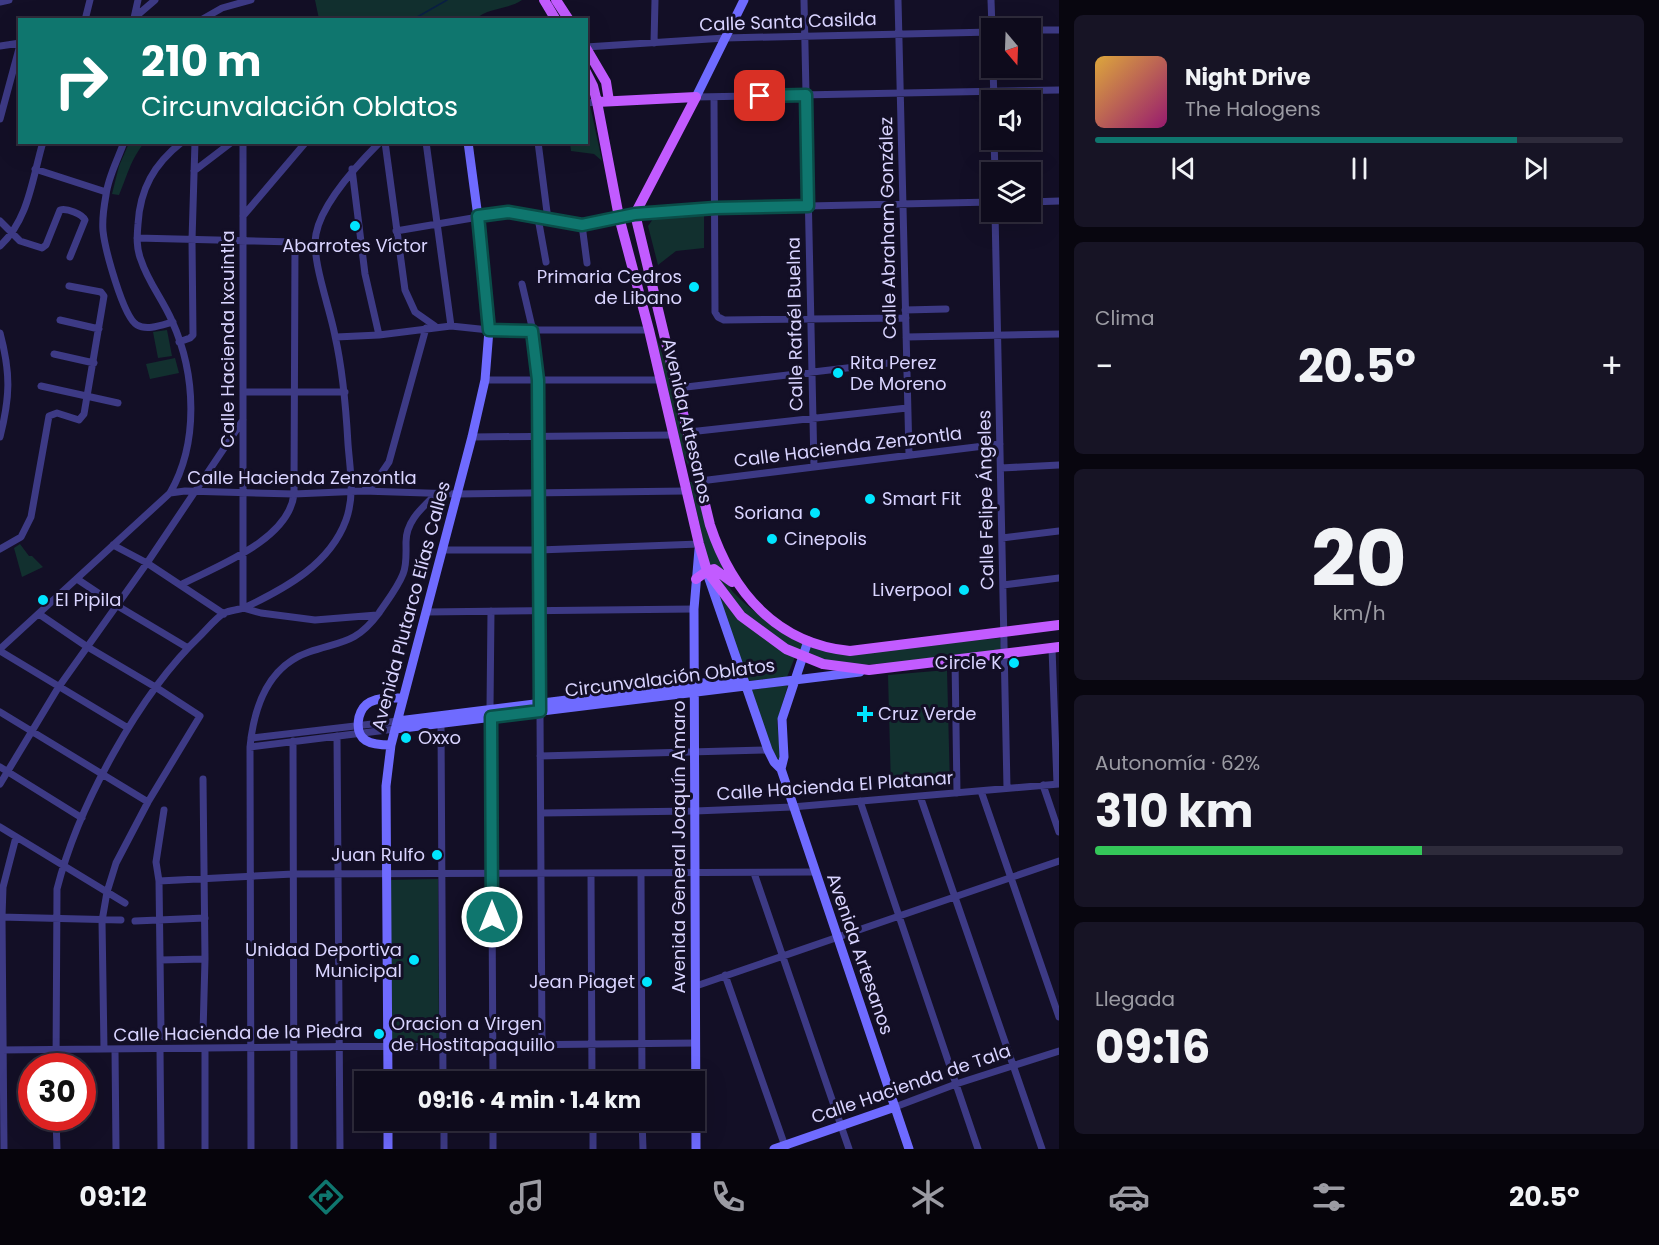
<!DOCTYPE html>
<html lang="es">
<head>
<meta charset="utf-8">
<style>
  body { margin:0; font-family:Poppins,sans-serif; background:#171425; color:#f1f3f6; height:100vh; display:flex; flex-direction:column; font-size:22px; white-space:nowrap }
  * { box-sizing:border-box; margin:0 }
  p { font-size:20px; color:#9b9ba3 }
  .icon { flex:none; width:33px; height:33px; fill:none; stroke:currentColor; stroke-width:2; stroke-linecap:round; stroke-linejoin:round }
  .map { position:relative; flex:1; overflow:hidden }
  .side { display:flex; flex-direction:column; gap:15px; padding:15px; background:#08060f; width:600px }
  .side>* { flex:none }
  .guide { position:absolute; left:18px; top:18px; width:570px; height:126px; border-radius:0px; box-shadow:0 6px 24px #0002,0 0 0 2px #2e2b3b; background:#0f766e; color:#fff; overflow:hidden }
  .needle { width:39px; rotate:161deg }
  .tools { position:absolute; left:981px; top:18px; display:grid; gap:12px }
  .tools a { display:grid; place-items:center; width:60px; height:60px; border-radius:0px; background:#0e0b1c; box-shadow:0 6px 24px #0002,0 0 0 2px #2e2b3b; font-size:30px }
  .speed { position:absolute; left:18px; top:1053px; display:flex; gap:12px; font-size:30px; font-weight:700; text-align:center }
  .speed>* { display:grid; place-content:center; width:78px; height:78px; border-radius:50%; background:#0e0b1c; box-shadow:0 6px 24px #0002,0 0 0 2px #2e2b3b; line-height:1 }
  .speed .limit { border:9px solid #d22; background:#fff; color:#111 }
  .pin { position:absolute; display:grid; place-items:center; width:51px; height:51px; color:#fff; margin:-26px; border-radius:12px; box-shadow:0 3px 9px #0006 }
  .me { position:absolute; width:66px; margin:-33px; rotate:0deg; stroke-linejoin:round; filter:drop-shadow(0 0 4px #0008) }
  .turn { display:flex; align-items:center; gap:21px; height:126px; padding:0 24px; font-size:27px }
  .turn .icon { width:78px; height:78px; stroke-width:2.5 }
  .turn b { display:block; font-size:42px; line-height:51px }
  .big { font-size:45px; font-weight:700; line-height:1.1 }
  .side .widget { flex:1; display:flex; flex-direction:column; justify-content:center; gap:9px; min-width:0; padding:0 21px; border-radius:9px; background:#171425 }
  .side .dial { align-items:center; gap:0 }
  .dial b { font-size:78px; line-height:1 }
  .song { display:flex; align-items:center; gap:18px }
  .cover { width:72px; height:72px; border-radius:9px; background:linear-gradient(135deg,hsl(40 70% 55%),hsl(320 70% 35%)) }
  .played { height:6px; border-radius:3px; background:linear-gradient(90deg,#0f766e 80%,#2e2b3b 80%) }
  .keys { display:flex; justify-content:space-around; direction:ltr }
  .heat { display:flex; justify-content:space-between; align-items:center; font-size:33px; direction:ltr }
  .charge { height:9px; border-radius:4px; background:linear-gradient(90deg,#34c759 62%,#2e2b3b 0) }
  .trip { position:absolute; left:354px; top:1071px; width:351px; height:60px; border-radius:0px; background:#0e0b1c; box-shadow:0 6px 24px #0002,0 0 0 2px #2e2b3b; font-weight:700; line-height:60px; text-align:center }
  .menu { display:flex; height:96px; justify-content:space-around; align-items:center; background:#06040b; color:#9b9ba3 }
  .menu .icon { width:42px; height:42px }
  .menu .selected { color:#0f766e }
  .menu b { font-size:27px; color:#f1f3f6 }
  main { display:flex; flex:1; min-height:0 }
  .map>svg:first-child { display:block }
</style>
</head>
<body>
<main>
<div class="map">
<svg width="1059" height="1149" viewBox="0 0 1059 1149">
  <rect width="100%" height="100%" fill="#130f26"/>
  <path fill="#12302f" d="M315 0H522C508 10 487 7 475 20L319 19Z
    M587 105H590L602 161 594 154 571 151 570 143 586 142Z
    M129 143H144C130 161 128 174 119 195L112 194 119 166Z
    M704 215V248L676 251 658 265 648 226 653 219Z
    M167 330 172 356 158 358 153 332Z
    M655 334 667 367 693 471C678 461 660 357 655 334Z
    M175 358 179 373 150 379 146 364Z
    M690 482H696L725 571 709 566Z
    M20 544 29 556H32L43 567 22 577 14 548Z
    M721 575C727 580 729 589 735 594 758 617 777 628 805 643L801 653 793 649 740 610 720 583Z
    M716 591C742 619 761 641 795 657L787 677 748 681Z
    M1000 638 1002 651 893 663 845 666 807 655 809 646 819 649 961 642Z
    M947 670 950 786 891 787 888 675Z
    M788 685 777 721 781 764 770 745 751 690Z
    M438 879 439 1041 392 1042 389 880Z"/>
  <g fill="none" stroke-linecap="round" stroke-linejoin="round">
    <path stroke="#0a1f44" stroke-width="1.5" d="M412 20 447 0"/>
    <path stroke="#3d3a85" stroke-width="7" d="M804 0 814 467
      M898 0 909 455
      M991 0 992 28
      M0 2 9 0
      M134 18 155 0
      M134 18 138 0
      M85 20 90 0
      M201 20 222 8 251 0
      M1030 30H1059
      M654 43 655 0
      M0 46 20 43
      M586 47 725 38 992 32
      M993 68 994 100
      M696 97 1059 90
      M714 97 715 312 718 317 724 320 906 318
      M586 103 597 102
      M0 119 20 45
      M994 140 995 172
      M124 142C118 159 108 177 106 195 104 206 102 220 103 231 105 249 123 317 137 325 147 331 162 325 173 322
      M243 142V608L261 613 315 620 377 615
      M385 142 405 290 415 312 435 326
      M426 142 451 326
      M538 142 548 220
      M35 169 106 192
      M352 169 365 274 379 335
      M194 171 232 142
      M1030 202 1059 201
      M995 212 1007 788
      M243 216 306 142
      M538 218 546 262
      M0 221 20 241 42 248 46 245 60 210C67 208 82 214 85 220L70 257
      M582 225 587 263
      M396 231 508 212 582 225 635 214 715 208 992 202
      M137 238 294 242 295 244 294 494C289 540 217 566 180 585
      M0 246C29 219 32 179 43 142
      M522 284 533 331 538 380 542 1045
      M905 310 946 309
      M60 320 99 329
      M0 333C11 374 10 397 0 437
      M336 337 379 335 451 326 489 330H649
      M906 337 1059 334
      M179 342 190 338 193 335 192 240 195 142
      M54 354 94 363
      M485 380H660
      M41 386 118 403
      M678 388 906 361
      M243 392H345
      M689 432 907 408
      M472 437 673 435
      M1001 468 1059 465
      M700 481 1000 444
      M363 491 374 484 389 462 426 328
      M170 493 185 491 294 494 363 491 457 494 686 491
      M1002 538 1059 531
      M113 545 147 563 224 614
      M0 549 21 537 31 517 49 416 57 413 79 420 84 414 104 296 101 292 69 286
      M442 550H539L699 544
      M77 579 116 605 188 648
      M1003 585 1059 578
      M426 612 694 609
      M39 614 86 646 157 688 200 716 148 802 116 863 107 892 102 921 104 1049
      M1052 648 1057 784
      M0 649 170 493C199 443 196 374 172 321 163 300 148 282 141 260 136 248 137 236 138 224 140 189 154 164 182 142
      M0 651 128 728
      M955 660 957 793
      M490 708 491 611
      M0 712 148 802
      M491 717 493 1082
      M441 723 443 1082
      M337 736 340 1149
      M251 738 398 721
      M293 741 294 1149
      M250 747 395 729
      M540 756 768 750
      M0 767 82 818
      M0 784 58 688 147 563 243 420
      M1043 785 1059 832
      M981 791 1059 1017
      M920 796 1042 1149
      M860 801 978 1149
      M164 810 156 862 159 881 161 1032 164 1037H195
      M541 813 695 811 792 807 1059 784
      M0 827 125 903
      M754 873 849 1149
      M591 874 592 1082
      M641 874 642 1082
      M159 881 293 874 814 872
      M0 917 121 920
      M135 921 205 918
      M160 960 205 959
      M725 975 786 1149
      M696 986 1059 861
      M203 1033 205 959 203 779
      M205 1048V1149
      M115 1049 116 1149
      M160 1049 161 1149
      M0 1050 696 1043
      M56 1066 57 889C78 806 139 694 201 635 208 628 216 618 224 613 231 610 239 610 246 607 286 588 330 564 346 520 355 495 350 470 348 444 346 408 343 371 335 336 330 308 311 260 316 234 322 202 358 164 380 142
      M895 1107 956 1084 1059 1051
      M56 1118 57 1149
      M444 1120V1149
      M493 1120V1149
      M593 1120V1149
      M642 1120 643 1149
      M4 1149 2 917 3 887 16 837
      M251 1149 250 747C254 706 268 666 309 652 341 641 356 644 379 613 387 601 398 587 403 574 407 565 406 553 406 542 406 521 422 508 436 494"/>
    <path stroke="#6f6bff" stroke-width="9" d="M696 97 744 0
      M707 573 768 750 774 762 781 769 909 1149
      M398 721 743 678
      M395 729 860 672
      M391 745C371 745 354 742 359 717 361 710 364 705 370 702 380 697 392 698 403 698
      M781 769 784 757 782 719 808 641
      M388 1082 386 786 391 745 472 437 485 380 489 330 478 217 468 142
      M388 1120V1149
      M696 1149 694 609 699 549
      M774 1149 895 1107"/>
    <path stroke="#c25bff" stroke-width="10" d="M544 0 556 20
      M556 0 569 20
      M586 48 606 82 609 101
      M586 72 593 86 597 102 619 217 649 330 699 544 707 571 741 616 786 649 823 664 869 670 1059 647
      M597 102 696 97 635 214 710 525C732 592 777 644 850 651L1059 625
      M696 579 707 571 714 569 732 582"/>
  </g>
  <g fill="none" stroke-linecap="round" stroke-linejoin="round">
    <defs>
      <path id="route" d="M492 917 491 717 540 711 538 380 532 331 489 330 478 216 508 212 582 225 635 214 715 208 808 206 806 95 760 96"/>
    </defs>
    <use href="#route" stroke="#0a4d48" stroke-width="15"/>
    <use href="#route" stroke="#0f766e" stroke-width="10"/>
  </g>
  <g fill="#00e5ff" stroke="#130f26" stroke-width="2">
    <circle cx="355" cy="226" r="6"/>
    <circle cx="694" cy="287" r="6"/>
    <circle cx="838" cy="373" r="6"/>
    <circle cx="870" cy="499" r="6"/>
    <circle cx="815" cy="513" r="6"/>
    <circle cx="772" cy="539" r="6"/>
    <circle cx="964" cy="590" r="6"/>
    <circle cx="43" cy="600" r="6"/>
    <circle cx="1014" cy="663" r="6"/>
    <path d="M862 705h6v6h6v6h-6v6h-6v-6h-6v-6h6z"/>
    <circle cx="406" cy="738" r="6"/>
    <circle cx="437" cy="855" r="6"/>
    <circle cx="414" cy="960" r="6"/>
    <circle cx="647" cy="982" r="6"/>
    <circle cx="379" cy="1034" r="6"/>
  </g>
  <g text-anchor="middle" stroke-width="6" stroke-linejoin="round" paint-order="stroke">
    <g font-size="18" fill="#d9d4ff" stroke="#130f26">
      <text transform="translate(788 22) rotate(-2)" y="6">Calle Santa Casilda</text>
      <text transform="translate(888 228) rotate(-91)" y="6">Calle Abraham González</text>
      <text transform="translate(795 324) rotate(-91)" y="6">Calle Rafaél Buelna</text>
      <text transform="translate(228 339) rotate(-90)" y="6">Calle Hacienda Ixcuintla</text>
      <text transform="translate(687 421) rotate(77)" y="6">Avenida Artesanos</text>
      <text transform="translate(848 447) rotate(-7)" y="6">Calle Hacienda Zenzontla</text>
      <text x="302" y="484">Calle Hacienda Zenzontla</text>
      <text transform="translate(986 500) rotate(-91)" y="6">Calle Felipe Ángeles</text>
      <text transform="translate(411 606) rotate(-75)" y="6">Avenida Plutarco Elías Calles</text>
      <text transform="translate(670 678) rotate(-7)" y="6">Circunvalación Oblatos</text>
      <text transform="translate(835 786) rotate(-4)" y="6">Calle Hacienda El Platanar</text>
      <text transform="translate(679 847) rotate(-90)" y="6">Avenida General Joaquín Amaro</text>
      <text transform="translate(860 954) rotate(71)" y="6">Avenida Artesanos</text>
      <text transform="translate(238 1033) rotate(-1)" y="6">Calle Hacienda de la Piedra</text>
      <text transform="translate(911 1084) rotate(-19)" y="6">Calle Hacienda de Tala</text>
    </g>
    <g font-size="18" fill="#d9d4ff" stroke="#130f26" text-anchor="end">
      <text x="355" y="252" text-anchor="middle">Abarrotes Víctor</text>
      <text x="682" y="283">Primaria Cedros<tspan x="682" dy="21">de Libano</tspan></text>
      <text x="850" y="369" text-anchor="start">Rita Perez<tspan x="850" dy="21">De Moreno</tspan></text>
      <text x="882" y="505" text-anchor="start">Smart Fit</text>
      <text x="803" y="519">Soriana</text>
      <text x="784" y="545" text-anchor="start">Cinepolis</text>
      <text x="952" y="596">Liverpool</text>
      <text x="55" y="606" text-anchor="start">El Pipila</text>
      <text x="1002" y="669">Circle K</text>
      <text x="878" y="720" text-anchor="start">Cruz Verde</text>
      <text x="418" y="744" text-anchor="start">Oxxo</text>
      <text x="425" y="861">Juan Rulfo</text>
      <text x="402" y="956">Unidad Deportiva<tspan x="402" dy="21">Municipal</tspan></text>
      <text x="635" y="988">Jean Piaget</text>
      <text x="391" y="1030" text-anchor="start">Oracion a Virgen<tspan x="391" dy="21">de Hostitapaquillo</tspan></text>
    </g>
  </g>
</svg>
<div class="tools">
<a><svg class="needle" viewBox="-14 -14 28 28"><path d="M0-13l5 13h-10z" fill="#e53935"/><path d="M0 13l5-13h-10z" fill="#9b9ba3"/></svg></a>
<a><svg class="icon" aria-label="sound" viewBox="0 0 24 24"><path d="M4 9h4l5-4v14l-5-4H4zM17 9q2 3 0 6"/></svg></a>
<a><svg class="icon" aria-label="layers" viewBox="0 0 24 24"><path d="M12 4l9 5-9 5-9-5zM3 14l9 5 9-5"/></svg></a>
</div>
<div class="speed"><div class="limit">30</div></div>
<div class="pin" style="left:760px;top:96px;background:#d93025"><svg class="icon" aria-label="arrive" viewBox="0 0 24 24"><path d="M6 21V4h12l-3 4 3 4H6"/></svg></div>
<svg class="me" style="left:492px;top:917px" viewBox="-20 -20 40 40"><circle r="17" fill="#0f766e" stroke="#fff" stroke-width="3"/><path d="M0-11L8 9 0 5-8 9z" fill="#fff"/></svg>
<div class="trip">09:16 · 4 min · 1.4 km</div>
<div class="guide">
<div class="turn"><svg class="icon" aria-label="right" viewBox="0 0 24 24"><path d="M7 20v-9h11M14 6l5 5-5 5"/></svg><div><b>210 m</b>Circunvalación Oblatos</div></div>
</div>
</div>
<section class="side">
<div class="widget">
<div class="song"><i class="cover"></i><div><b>Night Drive</b><p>The Halogens</p></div></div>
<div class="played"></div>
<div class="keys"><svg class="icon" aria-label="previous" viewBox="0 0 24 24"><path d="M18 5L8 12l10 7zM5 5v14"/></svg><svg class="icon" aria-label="pause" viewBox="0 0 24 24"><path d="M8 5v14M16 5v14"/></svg><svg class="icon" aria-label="next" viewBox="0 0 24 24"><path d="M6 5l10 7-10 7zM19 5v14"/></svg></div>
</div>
<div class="widget"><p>Clima</p>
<div class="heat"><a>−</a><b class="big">20.5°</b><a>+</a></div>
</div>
<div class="widget dial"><b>20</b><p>km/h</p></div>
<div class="widget"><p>Autonomía · 62%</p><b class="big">310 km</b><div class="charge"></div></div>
<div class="widget"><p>Llegada</p><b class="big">09:16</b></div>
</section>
</main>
<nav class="menu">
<b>09:12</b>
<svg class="icon selected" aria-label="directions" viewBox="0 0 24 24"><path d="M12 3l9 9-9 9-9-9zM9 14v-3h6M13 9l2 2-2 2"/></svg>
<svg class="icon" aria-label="music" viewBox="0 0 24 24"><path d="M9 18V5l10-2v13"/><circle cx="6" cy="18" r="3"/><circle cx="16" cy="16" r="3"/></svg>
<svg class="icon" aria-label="phone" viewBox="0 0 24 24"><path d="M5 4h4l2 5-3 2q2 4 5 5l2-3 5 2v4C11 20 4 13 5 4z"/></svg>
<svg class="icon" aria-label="climate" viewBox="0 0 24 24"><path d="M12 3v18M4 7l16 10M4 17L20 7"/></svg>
<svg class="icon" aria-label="car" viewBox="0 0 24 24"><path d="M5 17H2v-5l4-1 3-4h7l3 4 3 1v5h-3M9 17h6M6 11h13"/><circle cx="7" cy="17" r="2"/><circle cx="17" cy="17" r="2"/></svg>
<svg class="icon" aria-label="filters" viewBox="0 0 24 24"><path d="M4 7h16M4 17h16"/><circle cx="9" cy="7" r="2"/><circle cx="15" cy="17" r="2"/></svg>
<b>20.5°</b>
</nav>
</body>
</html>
